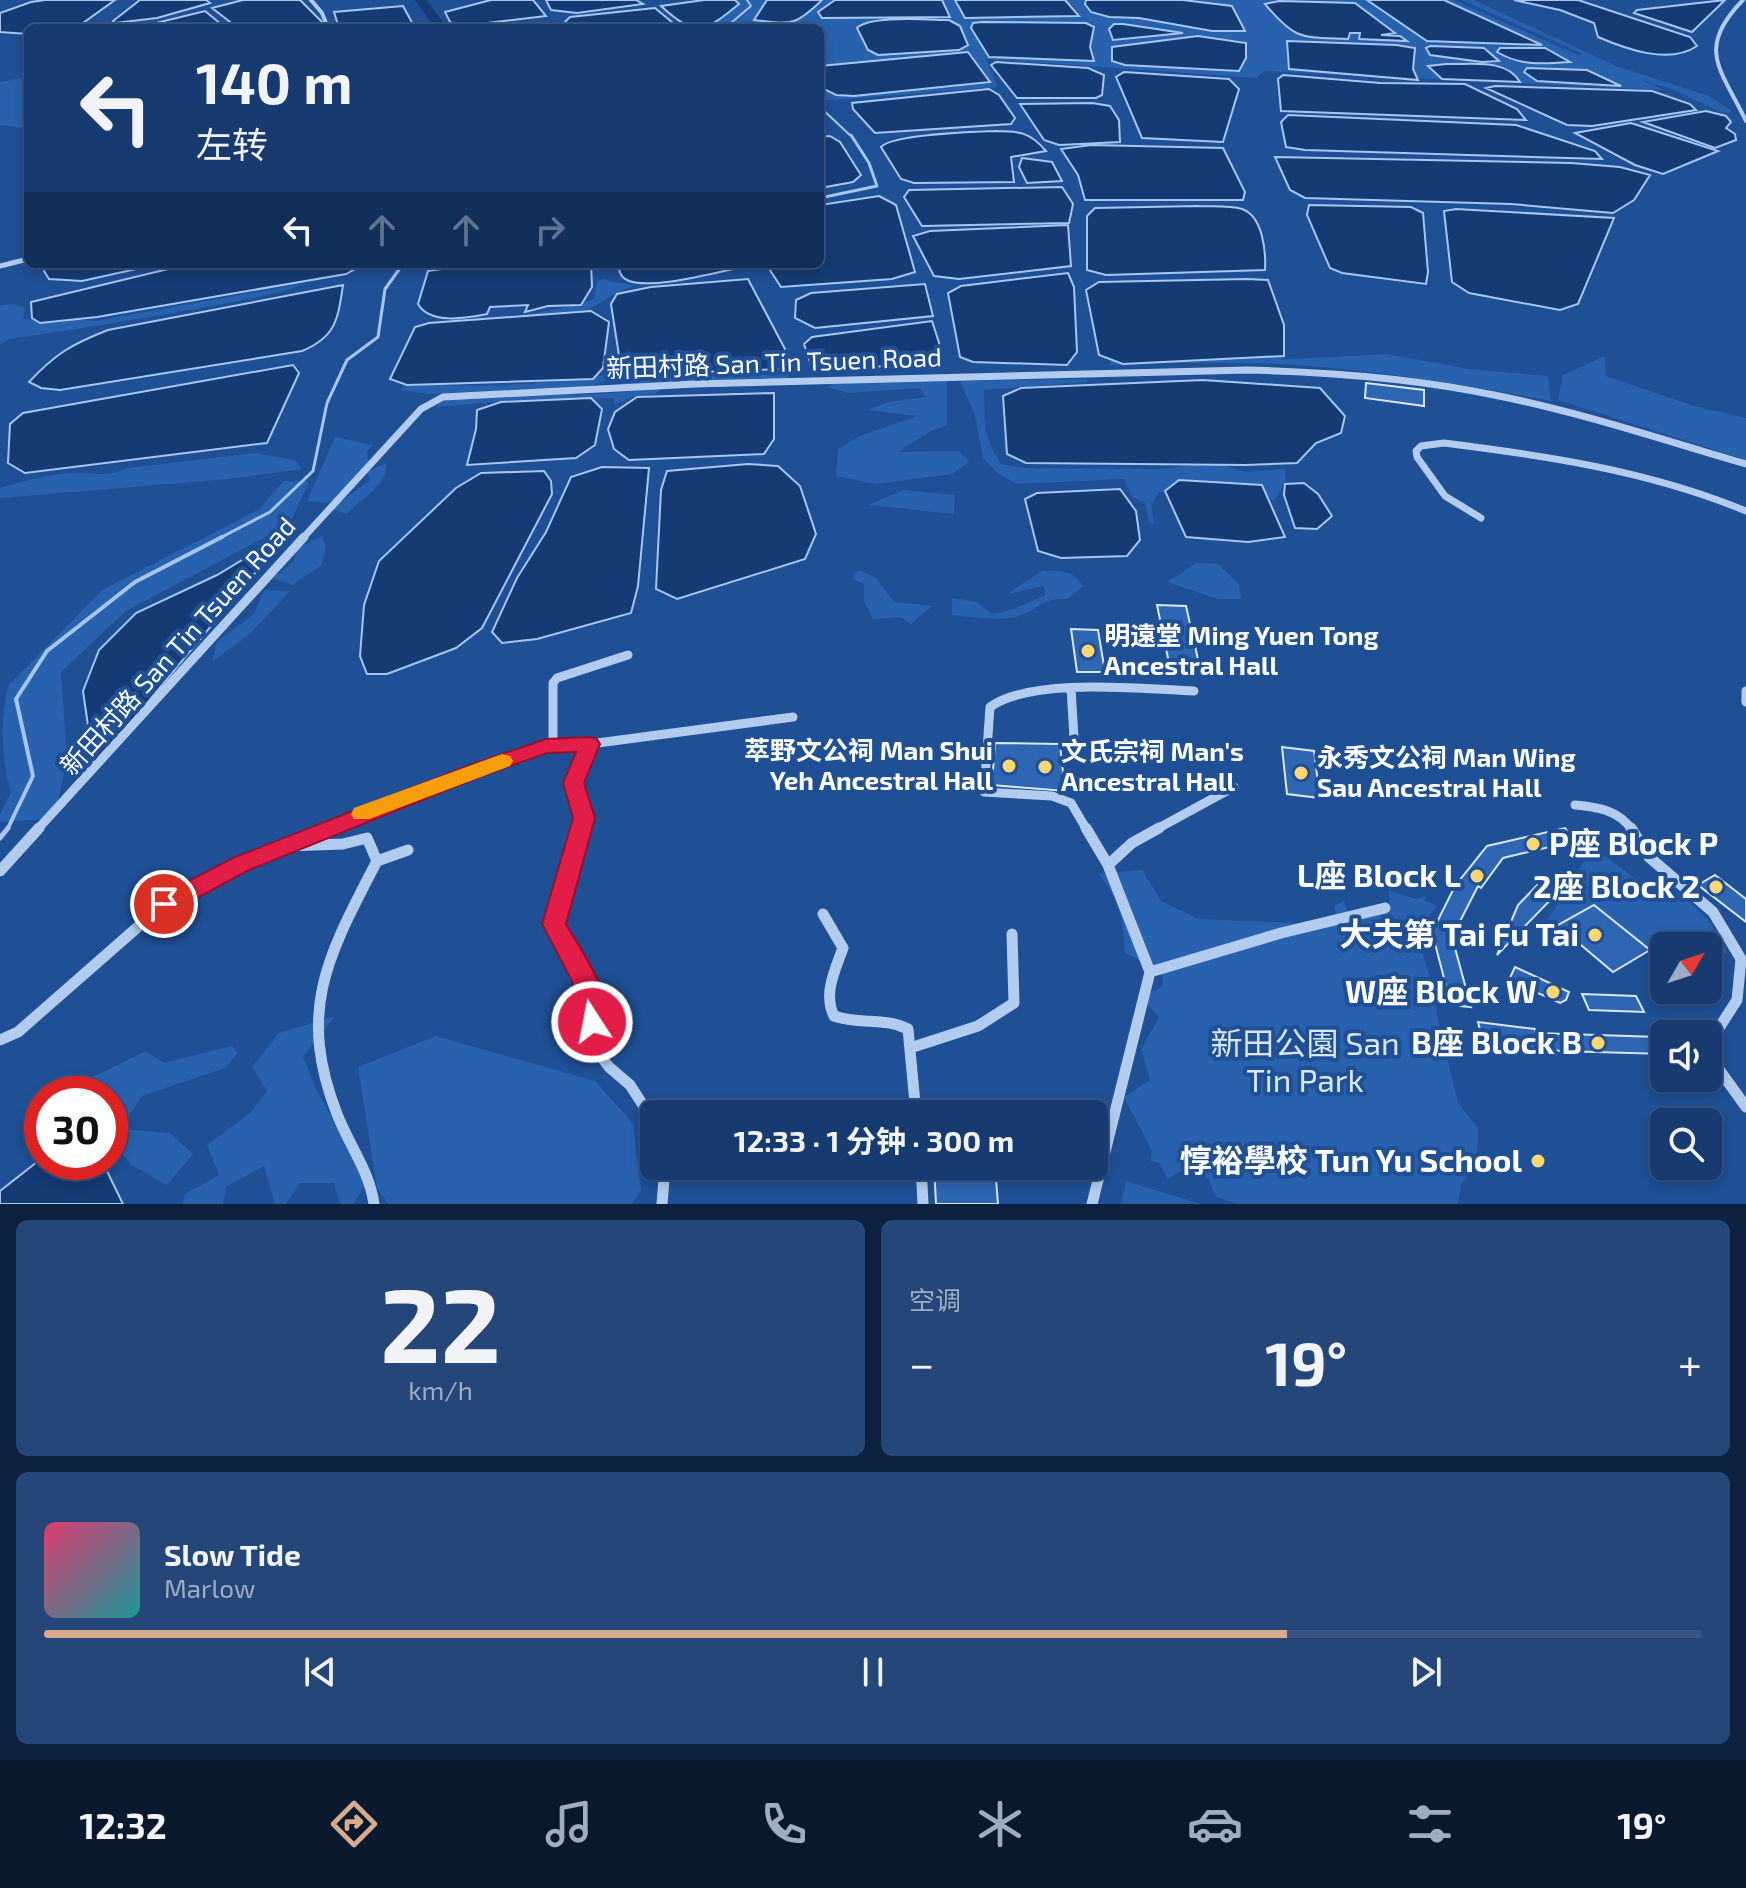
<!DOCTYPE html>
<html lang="zh">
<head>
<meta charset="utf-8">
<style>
  body { margin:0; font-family:"Exo 2","Noto Sans SC",sans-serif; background:#244678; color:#f1f3f6; height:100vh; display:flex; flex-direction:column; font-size:30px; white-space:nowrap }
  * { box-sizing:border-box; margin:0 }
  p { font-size:26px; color:#9eadc3 }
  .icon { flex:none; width:44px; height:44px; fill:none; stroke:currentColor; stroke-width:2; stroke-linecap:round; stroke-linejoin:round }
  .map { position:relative; height:1204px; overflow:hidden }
  .drawer { display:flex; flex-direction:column; gap:16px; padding:16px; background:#0d203e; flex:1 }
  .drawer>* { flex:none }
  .hud { position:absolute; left:24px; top:24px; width:800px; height:244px; border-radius:12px; box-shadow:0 4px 12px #0003,0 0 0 2px #365583; background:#173b70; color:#f1f3f6; overflow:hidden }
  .needle { width:52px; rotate:51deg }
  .controls { position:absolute; left:1650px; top:932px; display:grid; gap:16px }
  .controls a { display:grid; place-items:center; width:72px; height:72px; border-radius:12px; background:#173b70; box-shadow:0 4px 12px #0003,0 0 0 2px #365583; font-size:40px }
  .speed { position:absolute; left:24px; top:1076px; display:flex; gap:16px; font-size:40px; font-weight:700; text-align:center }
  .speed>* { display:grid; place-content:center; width:104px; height:104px; border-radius:50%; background:#173b70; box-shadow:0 4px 12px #0003,0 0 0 2px #365583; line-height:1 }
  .speed .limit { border:12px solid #d22; background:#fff; color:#111 }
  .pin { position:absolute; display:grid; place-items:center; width:68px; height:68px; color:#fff; margin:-34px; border:4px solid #fff; border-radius:50%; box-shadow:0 2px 8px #0007 }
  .me { position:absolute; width:88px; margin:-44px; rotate:349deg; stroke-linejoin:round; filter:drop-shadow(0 0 6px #0008) }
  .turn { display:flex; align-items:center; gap:28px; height:168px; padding:0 40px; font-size:36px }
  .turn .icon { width:104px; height:104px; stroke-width:2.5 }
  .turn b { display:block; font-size:56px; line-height:68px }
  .lanes { display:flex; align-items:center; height:76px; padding:0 40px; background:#0003; justify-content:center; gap:40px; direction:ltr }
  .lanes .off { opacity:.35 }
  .big { font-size:60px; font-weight:700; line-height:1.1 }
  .drawer .tile { flex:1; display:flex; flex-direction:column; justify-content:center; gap:12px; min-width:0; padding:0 28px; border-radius:12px; background:#244678 }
  .drawer .dial { align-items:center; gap:0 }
  .dial b { font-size:104px; line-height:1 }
  .song { display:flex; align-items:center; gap:24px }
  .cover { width:96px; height:96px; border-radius:12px; background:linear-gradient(135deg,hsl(340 70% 55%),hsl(180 70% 35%)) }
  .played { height:8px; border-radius:4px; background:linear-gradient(90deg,#d6ab8b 75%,#365583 75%) }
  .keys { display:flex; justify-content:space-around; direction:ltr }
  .heat { display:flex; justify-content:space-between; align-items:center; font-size:44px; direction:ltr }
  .drawer .tiles { flex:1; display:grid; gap:16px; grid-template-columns:1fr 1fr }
  .tile:last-child { grid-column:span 2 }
  .trip { position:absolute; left:640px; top:1100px; width:468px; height:80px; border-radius:12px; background:#173b70; box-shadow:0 4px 12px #0003,0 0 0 2px #365583; font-weight:700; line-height:80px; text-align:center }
  .menu { display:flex; height:128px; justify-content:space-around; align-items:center; background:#09182d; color:#9eadc3 }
  .menu .icon { width:56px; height:56px }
  .menu .on { color:#d6ab8b }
  .menu b { font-size:36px; color:#f1f3f6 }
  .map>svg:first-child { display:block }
</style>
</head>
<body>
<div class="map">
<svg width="1746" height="1204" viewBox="0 0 1746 1204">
  <rect width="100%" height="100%" fill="#1f4f95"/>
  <path fill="#2861ae" d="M736 0H1454L1580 56 1581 53 1462 0H1474L1616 66 1709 96 1732 111 1725 114 1672 89 1642 80 1664 90 1264 71 1256 78 986 59 998 87 820 101V28H710L739 4Z
    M28 77V129L0 125V82Z
    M602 279 635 286C618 290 610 298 595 306 570 318 544 317 517 317 543 310 569 309 594 299L597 282Z
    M301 284C289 297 46 334 9 339L0 345V305L15 304 25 308 23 319C48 321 70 318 95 321Z
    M1213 352 1290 359 1387 354 1468 369 1548 376 1551 401C1466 385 1379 370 1291 365 1230 361 1169 363 1108 365L1119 355Z
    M1605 356 1606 376 1694 406 1746 418V460L1558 400 1563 375Z
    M606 375 614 379 586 387 430 394 401 390 405 382C473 390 539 384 606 375Z
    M736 375H788L789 380 623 385 620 379Z
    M947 379V425L931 431 898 452 959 451 969 462 952 474 876 484 836 476 838 449 860 436 917 416 868 410 888 402 926 397 919 388 848 393 827 387 835 383Z
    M1087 379 1088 382 984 390C985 424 982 433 1001 464L1026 468 1164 469 1214 462 1245 472 1285 469 1286 480 1274 501 1253 491 1159 492 1151 506 1154 525 1149 522 1145 503 1132 497 1124 479 1017 484 997 473 983 458 975 415 960 381Z
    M662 388 655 394 634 396 614 405V398L516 400 437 407 438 403 457 397 603 394Z
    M335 437 373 445 367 451 368 465 333 503 307 501Z
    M254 453 295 460 302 469 229 479 0 498V488C23 481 53 473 77 473 100 473 106 477 128 468Z
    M386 463C389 485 360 499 347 514L331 509 370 480 366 472Z
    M284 481H309L290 524 126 611 61 672 67 761 54 819 0 822V814L11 792C1 763 0 711 9 685L102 590 258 510Z
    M904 490 955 495 954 514 868 505Z
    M322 536 326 546 322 565 292 585 273 578 294 561 297 548Z
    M1197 563 1218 564 1239 584 1241 599H1218L1167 582Z
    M858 570 876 578 894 602 932 606 911 624 901 617 873 619 864 601V584L852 579Z
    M1042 571C1061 571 1072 569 1083 586L1067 599C1045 596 1035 612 1015 617 994 621 973 617 952 615V598L977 602 992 614 1014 609 1045 595 1044 586 1007 594Z
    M264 590 290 591 251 633 212 662 217 642 254 614Z
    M1593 847 1649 889 1662 882C1690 901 1715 920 1727 952L1708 965V946H1664V961L1594 905 1551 929 1545 924Z
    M1142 870 1161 901 1198 919 1325 924 1338 922 1334 906 1344 901 1351 919 1390 910 1389 891 1417 899 1426 896 1425 901 1437 905 1416 933 1433 987 1437 1016 1458 1103 1478 1128 1477 1165 1461 1184 1458 1204H1238L1216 1197 1208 1178 1183 1170 1168 1179 1159 1163 1151 1161 1152 1151 1124 1097 1150 1080 1141 1050 1159 1017 1140 997 1163 986 1162 973 1124 952C1125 921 1119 899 1099 874Z
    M335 1016 303 1057 315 1087 367 1183 353 1204H340L334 1183H300L286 1204H275L264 1166 226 1187 223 1204H183L185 1194 219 1175 207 1145 250 1113 267 1091 252 1067 279 1033Z
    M436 1036 595 1081 633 1123 641 1190 632 1204H388L377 1188 358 1067Z
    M232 1046 238 1053 225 1068 142 1096 120 1129 170 1133 193 1154 167 1185 132 1165 110 1142V1094L63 1092 145 1051 164 1063Z
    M1126 1181 1201 1204H1121Z"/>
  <path fill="#153b74" stroke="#a6c6f0" stroke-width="2" d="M45 0H115L76 28H28V34L0 32V13L31 2Z
    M140 0H206L210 3 157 18 115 23 113 21Z
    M243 0H300L322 22 318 28H238L212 8Z
    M491 0H533L546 16 462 26 450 22 445 12Z
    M546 0H636L643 4 577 13 551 10Z
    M704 0H735L739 4C705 32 696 38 661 6Z
    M767 0H822C794 27 792 24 754 20Z
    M835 0H942L950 17 822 18 818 12Z
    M955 0H1065L1079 16 965 18Z
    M1086 0H1183L1232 6 1245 31H1212L1139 18 1109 17 1091 12 1085 4Z
    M1367 0H1444L1542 45 1427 41Z
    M1514 0H1578L1690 37 1697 46C1669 65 1626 49 1598 37L1594 23 1560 10Z
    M1725 0 1692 32 1634 13 1637 10Z
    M1279 1 1355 3 1395 33 1381 35 1400 36 1407 41 1359 39 1360 33H1350L1348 39C1301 37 1296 41 1265 4Z
    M403 6 415 28H339L334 12Z
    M655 8 679 28H570L564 23 570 17Z
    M205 11 222 25 216 28 144 26Z
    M949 20 960 26 968 45 959 50 878 55 868 50 857 28C870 15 929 20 949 20Z
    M982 22 1086 23 1094 27 1090 47 1094 61 989 57 971 28 973 23Z
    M1114 24H1123L1183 33 1113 40 1109 29Z
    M1198 36 1246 43V58L1239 71 1125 65 1112 61V47Z
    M1287 41 1396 45 1415 48 1413 69 1418 80 1289 69Z
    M1430 46 1484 48 1499 61 1482 62 1430 55 1426 48Z
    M1500 48H1545L1570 62C1544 64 1520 66 1497 52Z
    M968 52 990 82 854 96 836 95 820 87V66Z
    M996 62 1088 68 1104 75 1102 95 1096 98H1017L991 65Z
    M1446 64C1471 65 1506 58 1520 82L1442 79 1428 66Z
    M1527 68 1587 70 1621 86 1537 81 1524 72Z
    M1124 72 1229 79 1239 89 1223 142 1142 138 1116 77Z
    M1283 75 1380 83 1465 84 1517 109 1526 120 1281 111 1278 79Z
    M1495 86 1652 91 1690 104 1696 110 1592 126 1567 125 1486 88Z
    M989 89 999 95 1015 118 1011 124 875 133 853 109 852 103Z
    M1092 103 1110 106 1119 120 1120 142 1059 145 1044 140 1020 104Z
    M1706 111 1726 116 1731 122 1726 128 1735 134 1736 140 1715 148 1643 122Z
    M1288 115 1516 125 1595 151 1602 159 1305 150 1286 147 1281 122Z
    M1631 123 1718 151 1663 174 1635 165 1575 133Z
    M995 131C1019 131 1030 132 1046 151L1011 157 1014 182 914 183 901 179 881 147C893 134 974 132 995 131Z
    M830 136 840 142 861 175 853 182 820 188V137Z
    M1091 145 1223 148 1245 192 1243 200H1085L1078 175 1061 149Z
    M1275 157 1571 163 1620 167 1650 175 1634 200 1613 213 1511 204 1305 198 1290 190Z
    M1022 158 1052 162 1062 181 1027 183 1019 167Z
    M1062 187 1073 204 1069 223 922 226 904 197 909 190Z
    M879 196 896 205 915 272 892 279 781 287 766 264H820V205Z
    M1309 205 1411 207 1423 213 1428 272 1426 284 1342 273 1330 268 1307 215Z
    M1198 206C1211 207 1229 205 1242 209 1263 216 1266 252 1265 270L1106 275 1087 270V216L1095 208Z
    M1456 209 1614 218 1578 304 1560 310 1469 293 1452 282 1444 211Z
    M1068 225 1071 266 959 279 934 276 913 236 930 231Z
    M46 264H159L82 281 49 279 44 271Z
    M189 264H364L346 274 97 317 40 323 32 318 31 302Z
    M475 264H591L592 287 581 305 548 306 525 312 528 305 490 307 487 314C467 318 430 325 418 304L428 271Z
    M618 264H742V267C717 272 649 291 627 280 620 277 619 270 618 264Z
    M1068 273 1074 287 1077 352 1067 365 973 362 960 357 948 293 961 286Z
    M748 279 785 349 784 369 622 375 611 304 617 294 651 287Z
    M1247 279 1268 280 1284 325V356L1123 364 1099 355 1086 290 1099 282Z
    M925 284 933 316 815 328 795 318 796 300 811 293Z
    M343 285C338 319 336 337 302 351L60 390 41 388 29 382C55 354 72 344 108 330Z
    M591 311 609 322 603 368 593 379 407 385 390 379 415 327 429 323Z
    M932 321 942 352C914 372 846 366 811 365L804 344 812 337Z
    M293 365 299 373 267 443 25 473 8 463 10 424 23 413Z
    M1203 380 1320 388 1345 416 1341 433 1316 443 1297 463 1246 465 1026 463 1007 454 1003 396 1021 388Z
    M774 393V439L764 454 629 460 614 449 608 429 615 412 637 397Z
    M591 398 602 409 595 445 576 458 467 465 476 429 477 410 501 402Z
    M748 464 778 466 800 486 816 534 805 559 677 599 656 589 661 490 667 471Z
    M602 467 649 468 638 586 631 613 537 639 502 643 492 632 517 578 546 532 571 477Z
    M544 471 551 481 552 494 482 628 456 648 387 674H367L360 656 364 605 379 561 456 488 481 473Z
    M1179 480 1262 485 1285 537 1248 542 1186 537 1165 491Z
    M1304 483 1318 494 1332 516 1317 529 1295 528 1284 495 1285 484Z
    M1120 489 1136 511 1140 540 1127 556 1061 558 1038 551 1025 499 1037 493Z
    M289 532 94 767 83 691 99 650 136 613 217 575Z
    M42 1158V1162L103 1163 123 1204H0V1191Z"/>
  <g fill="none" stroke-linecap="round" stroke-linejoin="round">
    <path stroke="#a6c6f0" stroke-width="2" d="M725 28 751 6 747 0
      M820 107 852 137"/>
    <path stroke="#a6c6f0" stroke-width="3" d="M820 198 877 186 869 163 851 135
      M218 539 270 512 313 471 327 403 347 360 378 337 385 289 403 264"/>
    <path stroke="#a6c6f0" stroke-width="4" d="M7 830 33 776 16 699 47 651 135 582 222 537"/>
    <path stroke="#a6c6f0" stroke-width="5" d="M0 838 8 828"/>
    <path fill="#153b74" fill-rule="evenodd" d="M415 0H427L447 28H435Z"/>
  </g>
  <path fill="#2e66b3" stroke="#d9e7fa" stroke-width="2" d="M1366 383 1424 390V406L1365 398Z
    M1157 605 1186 606 1199 664 1169 663Z
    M1071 629 1098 630 1105 672H1077Z
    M995 743 1060 744 1065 791 992 785Z
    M1282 747 1314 751 1320 798 1287 794Z
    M1565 828 1575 841 1503 858 1481 888 1478 886 1452 937 1471 1007 1451 1005 1432 932 1455 886 1487 846Z
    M1715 875 1746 899V922L1698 885Z
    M1545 877 1562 888 1497 955 1518 905Z
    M1594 905 1650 950 1613 972 1575 940 1569 944 1551 929Z
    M1515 967 1569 992 1566 1000 1560 1003 1509 980Z
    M1582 994 1636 996 1644 1012 1589 1010Z
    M1478 1022 1535 1029 1536 1033 1659 1037 1664 1054 1560 1051 1482 1038Z
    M934 1166H995L998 1204H936Z"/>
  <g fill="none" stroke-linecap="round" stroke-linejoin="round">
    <path stroke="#b2ccef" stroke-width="4" d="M311 0 322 13 328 28
      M1743 0C1695 49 1721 69 1746 121"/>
    <path stroke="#b2ccef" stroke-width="5" d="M0 266 28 259"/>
    <path stroke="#b2ccef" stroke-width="7" d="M1481 518 1445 496 1417 457 1416 451 1421 446 1444 443C1548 456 1649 471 1746 511
      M302 539 421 409 443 397 695 384 1247 370C1330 372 1413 378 1494 395 1580 412 1663 440 1746 464"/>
    <path stroke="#b2ccef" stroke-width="9" d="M1071 688 1074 738
      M1746 691V702
      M553 746V683L557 678 628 655
      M1575 805C1597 807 1619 810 1632 830
      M37 830 304 537
      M320 830 546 746 590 744 793 717
      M581 830 584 818 574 783 590 744
      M1087 830 1071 803 1052 796 984 792 990 707C1032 677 1142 689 1194 691
      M1155 830 1234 787"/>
    <path stroke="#b2ccef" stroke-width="11" d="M581 828 554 924 569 947 590 998 594 1047 609 1067 630 1085 654 1122
      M1086 828 1108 865 1150 972 1092 1204
      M1631 828 1649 857 1713 912 1741 959 1737 1000 1708 1045
      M288 846 343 844 367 838 377 861
      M1108 865 1132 843 1159 828
      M0 871 39 828
      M823 914 843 948C835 970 823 994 834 1016 859 1025 884 1017 908 1029L916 1114
      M1150 972 1281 933 1385 908
      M0 1040 18 1032 164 904 215 875 325 828
      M910 1048 978 1026 1014 1003 1012 934
      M1708 1054 1746 1107
      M921 1166 923 1204
      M374 1204C369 1170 349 1145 337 1114 296 1009 329 954 377 861L408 850
      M662 1204 665 1166"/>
  </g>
  <path fill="#e11d48" stroke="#92132f" stroke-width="2" d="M590 737 597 739 600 744 584 783 595 818 566 924C581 951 617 997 601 1029L592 1032 583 1029 572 981 542 924 573 818 563 783 576 752 547 753 482 776 249 870 173 911 164 913 156 911 153 904 156 898 233 858 467 766 546 739Z"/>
  <path fill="#f59e0b" d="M502 754 510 756 513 761 510 766 369 819H354L351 814 354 808Z"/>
  <g fill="#fdd872" stroke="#1f4f95" stroke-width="3">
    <circle cx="1088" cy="651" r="8"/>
    <circle cx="1009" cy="766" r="8"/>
    <circle cx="1045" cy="767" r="8"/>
    <circle cx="1301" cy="773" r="8"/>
    <circle cx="1533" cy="844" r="8"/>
    <circle cx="1477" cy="876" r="8"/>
    <circle cx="1716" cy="887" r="8"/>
    <circle cx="1595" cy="935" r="8"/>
    <circle cx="1553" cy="992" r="8"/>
    <circle cx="1598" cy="1043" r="8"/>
    <circle cx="1538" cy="1161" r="8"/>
  </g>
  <g text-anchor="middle" stroke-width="8" stroke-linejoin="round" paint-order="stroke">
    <g font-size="26" fill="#fff" stroke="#1f4f95">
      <text transform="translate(774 363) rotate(-2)" y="9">新田村路 San Tin Tsuen Road</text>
      <text transform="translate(178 646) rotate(-48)" y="9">新田村路 San Tin Tsuen Road</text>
    </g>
    <g font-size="26" font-weight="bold" fill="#fff" stroke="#1f4f95" text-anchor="start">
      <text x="1104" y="645">明遠堂 Ming Yuen Tong<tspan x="1104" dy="30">Ancestral Hall</tspan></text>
      <text x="993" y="760" text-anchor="end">萃野文公祠 Man Shui<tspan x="993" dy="30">Yeh Ancestral Hall</tspan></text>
      <text x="1061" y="761">文氏宗祠 Man's<tspan x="1061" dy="30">Ancestral Hall</tspan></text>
      <text x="1317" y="767">永秀文公祠 Man Wing<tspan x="1317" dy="30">Sau Ancestral Hall</tspan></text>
    </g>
    <g font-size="32" font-weight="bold" fill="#fff" stroke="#1f4f95" text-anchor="end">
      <text x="1549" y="855" text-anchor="start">P座 Block P</text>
      <text x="1461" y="887">L座 Block L</text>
      <text x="1700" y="898">2座 Block 2</text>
      <text x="1579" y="946">大夫第 Tai Fu Tai</text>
      <text x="1537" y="1003">W座 Block W</text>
      <text x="1582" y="1054">B座 Block B</text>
      <text x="1522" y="1172">惇裕學校 Tun Yu School</text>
    </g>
    <g font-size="32" fill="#d9e7fa" stroke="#1f4f95">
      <text x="1305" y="1055">新田公園 San<tspan x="1305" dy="37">Tin Park</tspan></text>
    </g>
  </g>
</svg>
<div class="controls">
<a><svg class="needle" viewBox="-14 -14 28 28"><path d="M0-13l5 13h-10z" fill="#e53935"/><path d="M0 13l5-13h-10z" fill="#9eadc3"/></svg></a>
<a><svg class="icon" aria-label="sound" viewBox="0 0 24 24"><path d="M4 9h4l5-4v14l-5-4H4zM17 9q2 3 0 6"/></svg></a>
<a><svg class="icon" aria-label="search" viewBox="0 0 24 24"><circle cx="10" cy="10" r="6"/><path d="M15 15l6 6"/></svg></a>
</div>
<div class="speed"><div class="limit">30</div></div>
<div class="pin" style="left:164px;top:904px;background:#d93025"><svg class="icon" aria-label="arrive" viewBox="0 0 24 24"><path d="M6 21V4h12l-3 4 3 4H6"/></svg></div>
<svg class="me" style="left:592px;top:1022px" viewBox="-20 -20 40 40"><circle r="17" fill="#e11d48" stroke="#fff" stroke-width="3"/><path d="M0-11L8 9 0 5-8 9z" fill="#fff"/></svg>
<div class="trip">12:33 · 1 分钟 · 300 m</div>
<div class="hud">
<div class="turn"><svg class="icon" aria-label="left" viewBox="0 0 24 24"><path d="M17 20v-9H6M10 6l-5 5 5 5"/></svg><div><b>140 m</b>左转</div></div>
<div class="lanes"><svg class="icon" aria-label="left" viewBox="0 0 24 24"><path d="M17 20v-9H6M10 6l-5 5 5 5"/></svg><svg class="icon off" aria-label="ahead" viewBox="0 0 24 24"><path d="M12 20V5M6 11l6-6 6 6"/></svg><svg class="icon off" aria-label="ahead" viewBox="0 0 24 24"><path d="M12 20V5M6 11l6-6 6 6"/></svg><svg class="icon off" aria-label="right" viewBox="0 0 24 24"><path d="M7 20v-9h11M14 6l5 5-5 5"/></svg></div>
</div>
</div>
<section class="drawer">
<div class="tiles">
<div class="tile dial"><b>22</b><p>km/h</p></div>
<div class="tile"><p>空调</p>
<div class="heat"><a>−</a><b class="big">19°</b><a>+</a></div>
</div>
<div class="tile">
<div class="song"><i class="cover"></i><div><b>Slow Tide</b><p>Marlow</p></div></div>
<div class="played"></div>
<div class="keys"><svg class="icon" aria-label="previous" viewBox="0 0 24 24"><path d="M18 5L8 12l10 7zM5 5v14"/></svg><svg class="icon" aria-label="pause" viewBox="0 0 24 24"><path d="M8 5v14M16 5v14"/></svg><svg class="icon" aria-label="next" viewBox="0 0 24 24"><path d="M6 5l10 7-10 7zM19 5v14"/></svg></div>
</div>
</div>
</section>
<nav class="menu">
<b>12:32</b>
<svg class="icon on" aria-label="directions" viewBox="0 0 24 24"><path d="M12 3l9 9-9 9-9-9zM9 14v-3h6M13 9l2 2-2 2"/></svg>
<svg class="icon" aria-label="music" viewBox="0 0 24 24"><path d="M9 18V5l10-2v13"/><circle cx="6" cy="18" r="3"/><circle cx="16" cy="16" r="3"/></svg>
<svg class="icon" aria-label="phone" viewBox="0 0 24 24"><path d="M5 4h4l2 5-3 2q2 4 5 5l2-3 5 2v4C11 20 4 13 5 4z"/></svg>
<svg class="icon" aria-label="climate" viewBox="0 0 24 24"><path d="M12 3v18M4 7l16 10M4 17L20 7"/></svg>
<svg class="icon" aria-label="car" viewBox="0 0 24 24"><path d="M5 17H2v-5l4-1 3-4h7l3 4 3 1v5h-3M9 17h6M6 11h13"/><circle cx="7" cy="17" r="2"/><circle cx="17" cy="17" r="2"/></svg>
<svg class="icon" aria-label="filters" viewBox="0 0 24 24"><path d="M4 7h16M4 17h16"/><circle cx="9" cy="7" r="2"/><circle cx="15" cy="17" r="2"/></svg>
<b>19°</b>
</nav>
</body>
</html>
